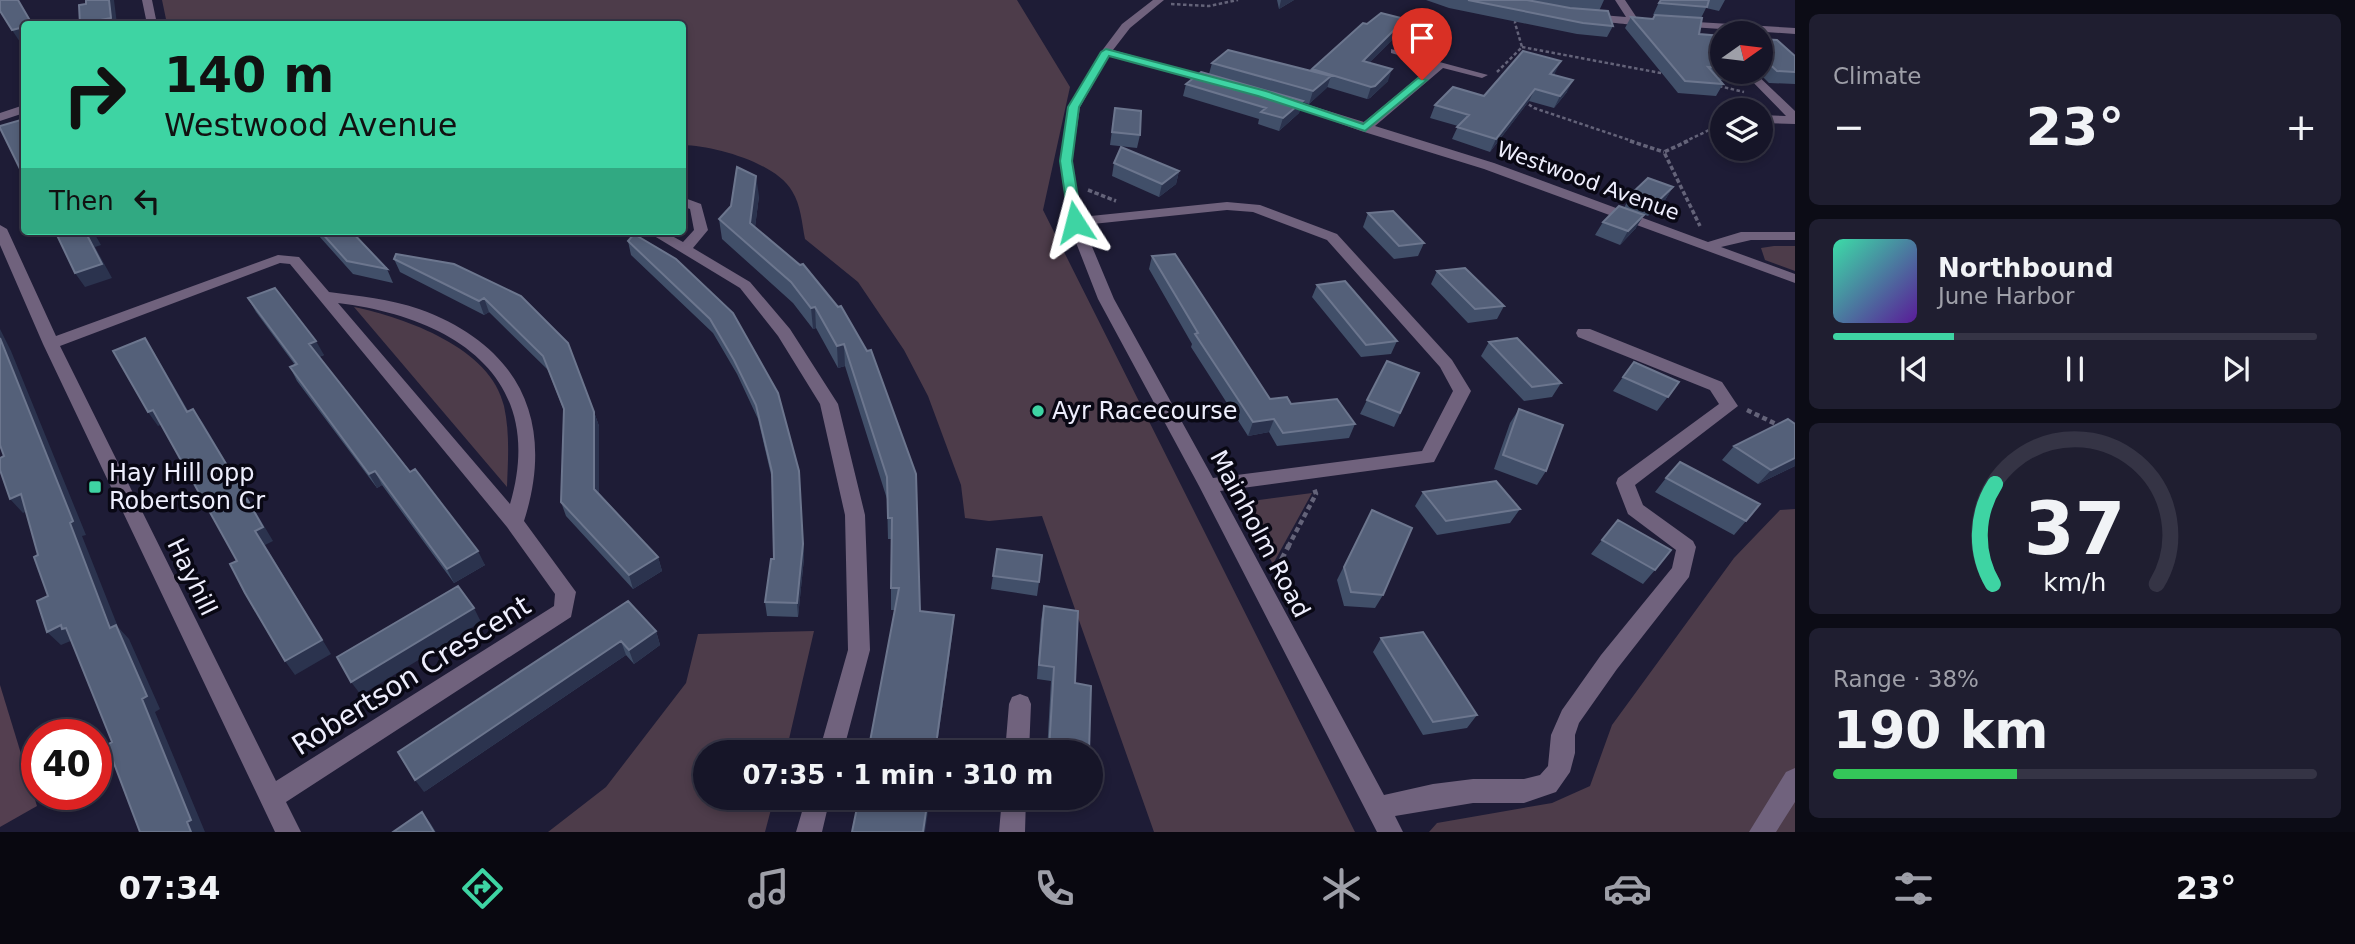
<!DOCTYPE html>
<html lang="en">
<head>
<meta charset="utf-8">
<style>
  body { margin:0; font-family:"DejaVu Sans",sans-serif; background:#1f1e30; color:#f1f3f6; height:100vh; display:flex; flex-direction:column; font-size:26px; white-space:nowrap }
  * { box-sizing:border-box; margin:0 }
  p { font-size:23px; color:#9e9fa8 }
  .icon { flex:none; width:38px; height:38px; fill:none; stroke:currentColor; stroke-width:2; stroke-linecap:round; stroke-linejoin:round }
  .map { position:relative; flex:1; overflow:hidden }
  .drawer { display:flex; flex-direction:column; gap:14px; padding:14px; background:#0c0c16; width:560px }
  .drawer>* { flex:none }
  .top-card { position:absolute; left:21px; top:21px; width:665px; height:214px; border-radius:7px; box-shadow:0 4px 10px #0003,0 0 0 2px #353445; background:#3ed4a3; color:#111; overflow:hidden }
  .needle { width:46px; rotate:76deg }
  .controls { position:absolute; left:1710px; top:21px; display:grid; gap:14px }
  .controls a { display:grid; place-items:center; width:63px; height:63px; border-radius:50%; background:#161528; box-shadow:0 4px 10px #0003,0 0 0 2px #353445; font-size:35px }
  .speed { position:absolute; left:21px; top:719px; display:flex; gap:14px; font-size:35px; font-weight:700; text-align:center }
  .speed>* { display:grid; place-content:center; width:91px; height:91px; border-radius:50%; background:#161528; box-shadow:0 4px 10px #0003,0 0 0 2px #353445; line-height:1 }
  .speed .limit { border:10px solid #d22; background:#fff; color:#111 }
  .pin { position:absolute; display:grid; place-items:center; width:60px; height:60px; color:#fff; margin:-72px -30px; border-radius:50% 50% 50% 0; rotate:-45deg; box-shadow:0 0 7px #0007 }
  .pin .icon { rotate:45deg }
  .me { position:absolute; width:77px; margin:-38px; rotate:351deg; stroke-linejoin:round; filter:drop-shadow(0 0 5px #0008) }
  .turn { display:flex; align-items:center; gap:24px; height:147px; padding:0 28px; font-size:32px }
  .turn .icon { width:91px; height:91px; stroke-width:2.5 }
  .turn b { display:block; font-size:49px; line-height:60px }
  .then { display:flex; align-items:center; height:66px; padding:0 28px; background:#0003; gap:14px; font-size:26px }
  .big { font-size:52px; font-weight:800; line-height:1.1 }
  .drawer .card { flex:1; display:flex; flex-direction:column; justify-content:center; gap:10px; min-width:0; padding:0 24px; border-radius:10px; background:#1f1e30 }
  .drawer .dial { align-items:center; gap:0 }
  .dial svg { height:182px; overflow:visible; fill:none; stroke:#353445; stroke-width:7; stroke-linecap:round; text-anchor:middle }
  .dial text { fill:#f1f3f6; stroke:none }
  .song { display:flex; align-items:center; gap:21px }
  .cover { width:84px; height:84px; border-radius:10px; background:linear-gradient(135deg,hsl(160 70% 55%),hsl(270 70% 35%)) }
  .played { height:7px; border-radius:4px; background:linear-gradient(90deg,#3ed4a3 25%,#353445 25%) }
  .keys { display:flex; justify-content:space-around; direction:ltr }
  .heat { display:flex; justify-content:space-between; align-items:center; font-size:38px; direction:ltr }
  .charge { height:10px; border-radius:5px; background:linear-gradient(90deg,#34c759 38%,#353445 0) }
  .trip { position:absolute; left:693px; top:740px; width:410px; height:70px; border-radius:35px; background:#161528; box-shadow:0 4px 10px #0003,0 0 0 2px #353445; font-weight:800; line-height:70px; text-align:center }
  .tab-bar { display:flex; height:112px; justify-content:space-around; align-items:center; background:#090810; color:#9e9fa8 }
  .tab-bar .icon { width:49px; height:49px }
  .tab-bar .current { color:#3ed4a3 }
  .tab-bar b { font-size:32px; color:#f1f3f6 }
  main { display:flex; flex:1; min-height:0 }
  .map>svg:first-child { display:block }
</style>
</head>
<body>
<main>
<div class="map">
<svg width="1795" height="832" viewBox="0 0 1795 832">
  <rect width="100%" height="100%" fill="#1e1c36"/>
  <path fill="#4d3c4a" d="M162 0H1017L1070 87 1043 210 1355 832H1154L1042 516 989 521 965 518 961 485 928 396 904 350 858 282 805 239C802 224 801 205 792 191 775 162 714 146 683 145L682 24H167Z
    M1774 246H1795V271L1765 260 1761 248Z
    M354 307C406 318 491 348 504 406 510 433 508 460 507 487Z
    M1312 493 1273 564 1247 521 1248 509 1259 500Z
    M1795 509V832H1429L1437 823 1552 803 1590 786 1612 725 1734 558 1780 510Z
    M814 631 786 752H705V798H774L765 832H548L606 787 686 683 698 634Z"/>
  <path fill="#543f50" d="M0 685 37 806 0 827Z"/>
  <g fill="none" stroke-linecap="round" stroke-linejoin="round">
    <path stroke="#646379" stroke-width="2.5" stroke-dasharray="3.5 2.5" stroke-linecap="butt" d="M1171 4 1209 6 1238 0
      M1522 47 1666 74
      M1497 72 1522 47 1515 23 1516 16
      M1719 86 1744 92
      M1524 101 1534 108 1635 142
      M1684 142 1722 124"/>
    <path stroke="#646379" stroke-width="3.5" stroke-dasharray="4.5 2.5" stroke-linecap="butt" d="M1630 141 1664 152
      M1688 141 1664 152 1700 226
      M1088 190 1116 201"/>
    <path stroke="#646379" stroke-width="4.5" stroke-dasharray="5 3.5" stroke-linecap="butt" d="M1747 410 1780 426
      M1288 547 1316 494 1314 488"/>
    <path stroke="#646379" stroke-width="5" stroke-dasharray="7 4.5" stroke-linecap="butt" d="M1276 570 1289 545"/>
    <path fill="#70627d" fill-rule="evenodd" d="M142 0H152L157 24H147Z
      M1153 0H1164L1130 28 1113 50 1225 82 1219 85 1109 56 1080 107 1072 161 1081 217 1227 202 1260 205 1337 234 1452 360 1471 391 1434 462 1220 491 1384 795 1433 784 1473 779H1524L1540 775 1548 766 1551 735 1562 710 1601 655 1672 568 1676 550 1628 514 1616 483 1618 478 1719 404 1710 390 1578 337 1576 333 1578 329H1590L1722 382 1738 406 1635 485 1643 505 1693 541 1696 547 1689 577 1617 669 1579 723 1575 735V753L1570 772 1556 792 1524 803H1473L1395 816 1403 832H1377L1199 486 1098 299 1068 222 1060 161 1068 107 1101 52 1122 24ZM1227 210 1253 212 1327 240 1440 367 1453 391 1422 451 1213 478 1114 299 1083 225Z
      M1615 0H1625L1637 18 1657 22C1646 29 1604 21 1589 20L1584 17 1589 14 1626 17Z
      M1680 21 1795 28V34L1676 26 1675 24Z
      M1391 49 1488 75 1482 78 1443 68 1375 126 1494 163 1708 242 1741 232H1795V240H1751L1721 247 1795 274V283L1484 169 1361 131 1273 99 1283 97 1364 122 1433 65 1391 53Z
      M1743 72H1754L1795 111V124L1760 123V115L1786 116Z
      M24 105V113L0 121V113Z
      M682 197 701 204 708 230 693 248 750 282 790 329 838 404 865 515 870 650 843 752H819L848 650 845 515 820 404 778 336 740 288 646 231H663L683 242 694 230 690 209 682 206Z
      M0 225 7 229 56 336 278 255 299 257 329 292C359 296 390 299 419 309 519 345 556 421 524 521L576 592 571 617 286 802 301 832H275L43 344 0 245ZM280 263 290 264 507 527 555 594 554 606 276 781 60 346ZM338 303C451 317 548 375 510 504Z
      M1020 694 1028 697 1031 704 1029 752H1005L1009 704 1012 697Z
      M1795 768V802L1776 832H1749L1786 772Z
      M806 798H830L822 832H796Z
      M1002 798H1026L1025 832H999Z"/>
  </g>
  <path fill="#414f69" d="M1277 0H1294L1279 9Z
    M1426 0H1604L1599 11 1613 26 1607 37 1577 34 1449 8Z
    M1660 0H1725L1719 11 1706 8 1701 18 1653 15Z
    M1631 17 1699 34 1722 36V72H1755L1749 82 1719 80 1723 84 1716 96 1678 93 1625 28Z
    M1405 19 1401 31 1369 63 1388 81 1370 98 1367 99 1327 87 1309 104 1302 102 1299 113 1279 131 1258 124 1259 119 1183 96 1186 84 1209 74 1212 63 1311 71 1312 69 1367 24Z
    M1760 39 1795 56V84L1769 83 1758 72H1760Z
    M1555 73 1554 75 1567 92 1554 108 1529 101 1490 152 1452 139 1458 126 1430 118 1435 105 1484 96Z
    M1115 108 1140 135 1137 148 1110 145Z
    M1114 163 1179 171 1176 184 1159 197 1112 176Z
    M1673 187 1665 200 1648 216 1624 208 1631 194Z
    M759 196 755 227 867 351 920 611 954 615 952 636 936 752H868L895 610H891V539H888L887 499 845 366 838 368 816 328 813 329 793 303 722 239 719 219 731 206Z
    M1368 213 1424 243 1418 256 1394 259 1363 227Z
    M1603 222 1636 228 1620 245 1595 235Z
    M317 231H351L387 269 393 283 353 274 319 236Z
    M628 241 676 259 799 471 804 558 798 617 767 616 765 602 774 559 772 479 758 419 737 374 713 333 631 255Z
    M1152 256 1270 399 1355 424 1349 438 1277 446 1269 432 1248 436 1191 347 1192 344 1149 269Z
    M394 259 521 296 594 412 599 426V493L658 557 662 571 633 589 566 516 561 502 564 411 548 370 489 312 484 315 400 272Z
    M1437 271 1504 306 1497 319 1468 323 1431 284Z
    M1317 285 1397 341 1391 354 1361 357 1312 297Z
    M248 298 324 355 319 357 485 565 454 583 382 485 377 488 297 381 290 367 295 365 256 312Z
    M1489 342 1561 383 1552 397 1524 401 1481 356Z
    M1419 373 1394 427 1360 414 1367 400Z
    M1623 377 1679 382 1657 411 1613 391Z
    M1519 409 1546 471 1537 485 1494 469 1510 423Z
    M1734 446 1795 466 1758 484 1722 460Z
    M1666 478 1746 521 1734 535 1655 492Z
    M1423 492 1520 509 1510 523 1437 535 1415 506Z
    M1372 510 1383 595 1375 608 1344 606 1337 580Z
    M1618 520 1655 570 1643 584 1591 554Z
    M993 576 1039 582 1037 596 991 589Z
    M628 601 656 631 660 645 634 664 626 655 424 792Z
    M1044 606 1075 683 1089 752H1047L1051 681 1037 679 1041 620Z
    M1381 638 1477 715 1467 728 1423 735 1373 652Z"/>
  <path fill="#2b334e" d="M109 0H114L117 24H84Z
    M1281 0H1294L1279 9Z
    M1405 19 1401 31 1359 73 1363 61Z
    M24 27V40L20 42 12 30Z
    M1561 61 1555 73 1544 86 1550 74Z
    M1392 69 1388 81 1370 98 1367 99 1371 87Z
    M1331 76 1327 88 1309 104 1313 91Z
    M1573 80 1567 92 1554 108 1560 96Z
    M1535 89 1529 101 1490 152 1496 139Z
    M1303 101 1299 113 1279 131 1283 118Z
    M1179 171 1176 184 1159 197 1162 184Z
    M756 176 759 196 753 243 750 223Z
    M1673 187 1665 200 1648 216 1656 203Z
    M1644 215 1636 228 1620 245 1628 231Z
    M93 231 101 245 95 247 112 278 85 287 75 273 86 233Z
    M484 298 489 312 484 315 479 301Z
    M815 307 816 328 813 329 811 308Z
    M0 329 11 351 86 535 82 536 118 627 129 639 160 709 155 712 205 832H191L70 523 0 338Z
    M145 338 154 352 197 426 187 412Z
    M316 341 324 355 316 358 309 344Z
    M844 344 845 366 838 368 837 346Z
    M193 409 203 423 273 541 265 545 331 654 295 675 285 661 255 531Z
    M153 410 163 424 158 426 148 412Z
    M594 412 599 426V503L594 489Z
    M1274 419 1269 432 1248 436 1253 422Z
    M1795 458V466L1758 484 1771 470Z
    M375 471 382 485 377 488 369 474Z
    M799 471 804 558 798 617 797 603Z
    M21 494 34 508 23 513 10 499Z
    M478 551 485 565 454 583 447 569Z
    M658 557 662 571 633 589 629 575Z
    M474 608 481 622 361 695 351 682Z
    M954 615 952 636 936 752H935Z
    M61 625 66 628 73 640 61 645 47 632Z
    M656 631 660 645 634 664 629 650Z
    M621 641 626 655 424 792 415 780Z
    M928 798H930L925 832H923Z
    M422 812 431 824 436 832H434Z"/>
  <path fill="#546079" stroke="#6c768e" stroke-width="2" d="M0 0H18L32 24H24V27L12 30 0 11Z
    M86 0H109L111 18 80 24 79 5 86 4Z
    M1468 0H1527L1570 8 1608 11 1613 26 1583 23Z
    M1661 0H1709L1707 7 1659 3Z
    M1381 13 1405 19 1363 61 1392 69 1375 86 1371 87 1312 69 1363 23 1367 24Z
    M1655 15 1702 18 1699 34 1722 36V68L1708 67 1723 84 1685 81 1631 17 1653 19Z
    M1760 39 1777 40 1795 56V72L1777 71 1763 58H1760Z
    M1228 50 1331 76 1313 91 1212 63Z
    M1523 51 1561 61 1550 74 1573 80 1560 96 1535 89 1496 139 1457 127 1469 115 1435 105 1453 87 1484 96Z
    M1201 72 1303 101 1283 118 1261 112 1266 108 1186 84Z
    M1115 108 1141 111 1140 135 1112 132Z
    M24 119V177L0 128V126Z
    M1121 147 1179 171 1162 184 1114 163Z
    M737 167 756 176 750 223 800 265 803 264 838 307 841 306 867 351 871 350 916 474 920 611 954 615 935 752H868L899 588H891L892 518H888L887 477 844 344 837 346 815 307 811 308 791 282 719 219 731 206Z
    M1648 178 1673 187 1656 203 1631 194Z
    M1619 206 1644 215 1628 231 1603 222Z
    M1393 211 1424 243 1399 246 1368 213Z
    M55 231H92L86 233 102 264 75 273Z
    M320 231H351L387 269 347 261Z
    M634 234 676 259 733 313 778 393 799 471 803 544 797 603 765 602 771 559H774L772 472 756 405 734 360 710 319 628 241Z
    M396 254 454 264 521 296 568 343 594 412V489L658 557 629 575 561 502 564 409 543 356 484 298 479 301 394 259Z
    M1175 254 1270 399 1287 397 1291 404 1337 399 1355 424 1283 433 1274 419 1253 422 1195 334 1198 333 1152 256Z
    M1465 268 1504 306 1475 309 1437 271Z
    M1345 281 1397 341 1366 345 1317 285Z
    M275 288 316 341 309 344 410 472 415 469 478 551 447 569 375 471 369 474 290 367 297 364 248 298Z
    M0 338 73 521 70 523 110 628 116 625 147 696 142 699 191 820 187 822 191 832H140L107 745 112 742 66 628 62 629 61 625 47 632 37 601 48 596 34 557 38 555 21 494 10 499 0 470V458L4 456 0 445Z
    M145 338 187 412 193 409 240 487 263 527 255 531 322 640 285 661 245 593 230 564 237 561 153 410 148 412 113 351Z
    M1517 338 1561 383 1532 387 1489 342Z
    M1387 361 1419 373 1400 413 1367 400Z
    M1634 362 1679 382 1668 397 1623 377Z
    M1519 409 1563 425 1546 471 1503 455Z
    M1788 419 1795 424V458L1771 470 1734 446Z
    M1680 462 1760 504 1746 521 1666 478Z
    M1496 481 1520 509 1446 521 1423 492Z
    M1372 510 1412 528 1383 595 1351 592 1344 567Z
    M1618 520 1671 550 1655 570 1602 540Z
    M997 549 1042 555 1039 582 993 576Z
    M458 586 474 608 351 682 337 657Z
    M628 601 656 631 629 650 621 641 415 780 398 752Z
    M1044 606 1078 611 1075 683 1091 686 1089 752H1061L1049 750 1054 667 1039 665Z
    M1423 632 1477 715 1433 722 1381 638Z
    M859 798H928L923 832H852Z
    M422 812 434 832H393Z"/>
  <path fill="#3ed4a3" stroke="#288a6a" stroke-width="2" d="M1106 49 1266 91 1363 124 1418 78 1427 80 1365 131 1258 96 1109 56 1079 107 1072 161 1082 222 1075 226 1069 222 1060 161 1068 107 1101 52Z"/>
  <g fill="#3ed4a3" stroke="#090814" stroke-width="2.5">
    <circle cx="1038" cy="411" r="7"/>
    <rect x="88" y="480" width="14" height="14" rx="3.5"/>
  </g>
  <g text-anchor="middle" stroke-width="7" stroke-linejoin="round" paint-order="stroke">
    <g font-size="21" fill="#eeeefd" stroke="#090814">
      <text transform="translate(1588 181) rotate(20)" y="7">Westwood Avenue</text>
    </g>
    <g font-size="24" fill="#eeeefd" stroke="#090814" text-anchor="start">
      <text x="1052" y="419">Ayr Racecourse</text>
      <text x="109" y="481">Hay Hill opp<tspan x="109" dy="28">Robertson Cr</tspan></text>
    </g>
    <g font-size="24" fill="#eeeefd" stroke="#090814">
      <text transform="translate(1260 534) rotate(62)" y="8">Mainholm Road</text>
      <text transform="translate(192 577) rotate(64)" y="8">Hayhill</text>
    </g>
    <g font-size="28" fill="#eeeefd" stroke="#090814">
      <text transform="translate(411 675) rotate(-32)" y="10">Robertson Crescent</text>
    </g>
  </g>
</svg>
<div class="controls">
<a><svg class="needle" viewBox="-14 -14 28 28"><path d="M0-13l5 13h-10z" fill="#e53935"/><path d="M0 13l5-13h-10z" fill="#9e9fa8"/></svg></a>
<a><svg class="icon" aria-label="layers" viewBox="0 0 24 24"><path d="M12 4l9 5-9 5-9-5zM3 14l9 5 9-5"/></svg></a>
</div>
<div class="speed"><div class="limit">40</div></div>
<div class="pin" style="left:1422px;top:80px;background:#d93025"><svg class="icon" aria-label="arrive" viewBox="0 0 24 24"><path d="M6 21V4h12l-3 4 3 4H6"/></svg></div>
<svg class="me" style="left:1075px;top:222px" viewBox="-20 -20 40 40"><path d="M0-17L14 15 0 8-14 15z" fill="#3ed4a3" stroke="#fff" stroke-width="4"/></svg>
<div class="trip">07:35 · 1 min · 310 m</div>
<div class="top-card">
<div class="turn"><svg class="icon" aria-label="right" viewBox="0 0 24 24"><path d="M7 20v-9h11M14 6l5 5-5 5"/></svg><div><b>140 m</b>Westwood Avenue</div></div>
<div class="then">Then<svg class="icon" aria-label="left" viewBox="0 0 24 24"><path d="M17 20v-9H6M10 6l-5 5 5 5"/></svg></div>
</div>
</div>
<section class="drawer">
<div class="card"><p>Climate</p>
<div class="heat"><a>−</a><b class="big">23°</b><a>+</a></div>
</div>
<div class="card">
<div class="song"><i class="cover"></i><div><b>Northbound</b><p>June Harbor</p></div></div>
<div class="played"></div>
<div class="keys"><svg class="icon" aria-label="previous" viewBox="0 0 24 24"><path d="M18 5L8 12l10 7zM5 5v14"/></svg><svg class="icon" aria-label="pause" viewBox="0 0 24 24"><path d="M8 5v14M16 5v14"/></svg><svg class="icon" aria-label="next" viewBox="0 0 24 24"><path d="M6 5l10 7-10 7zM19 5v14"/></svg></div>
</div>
<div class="card dial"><svg viewBox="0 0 100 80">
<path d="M14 69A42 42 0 1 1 86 69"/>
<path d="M14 69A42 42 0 0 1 15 25" stroke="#3ed4a3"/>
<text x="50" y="56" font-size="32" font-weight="700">37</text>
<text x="50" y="72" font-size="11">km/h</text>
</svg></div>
<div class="card"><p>Range · 38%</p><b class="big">190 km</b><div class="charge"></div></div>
</section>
</main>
<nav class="tab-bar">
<b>07:34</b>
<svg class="icon current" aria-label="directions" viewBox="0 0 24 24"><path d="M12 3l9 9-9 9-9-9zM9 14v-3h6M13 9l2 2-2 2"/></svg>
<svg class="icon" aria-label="music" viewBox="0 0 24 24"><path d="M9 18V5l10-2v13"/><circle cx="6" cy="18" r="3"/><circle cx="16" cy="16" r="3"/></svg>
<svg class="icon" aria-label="phone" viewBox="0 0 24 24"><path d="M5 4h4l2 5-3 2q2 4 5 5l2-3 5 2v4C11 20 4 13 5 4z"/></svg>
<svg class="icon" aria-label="climate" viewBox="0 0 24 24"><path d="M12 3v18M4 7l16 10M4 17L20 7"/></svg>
<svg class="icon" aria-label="car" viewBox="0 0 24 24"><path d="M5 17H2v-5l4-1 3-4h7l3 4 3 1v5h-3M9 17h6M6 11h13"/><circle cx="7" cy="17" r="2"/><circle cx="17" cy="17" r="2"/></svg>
<svg class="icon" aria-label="filters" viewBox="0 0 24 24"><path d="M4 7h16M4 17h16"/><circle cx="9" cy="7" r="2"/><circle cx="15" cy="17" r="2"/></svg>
<b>23°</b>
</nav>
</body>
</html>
